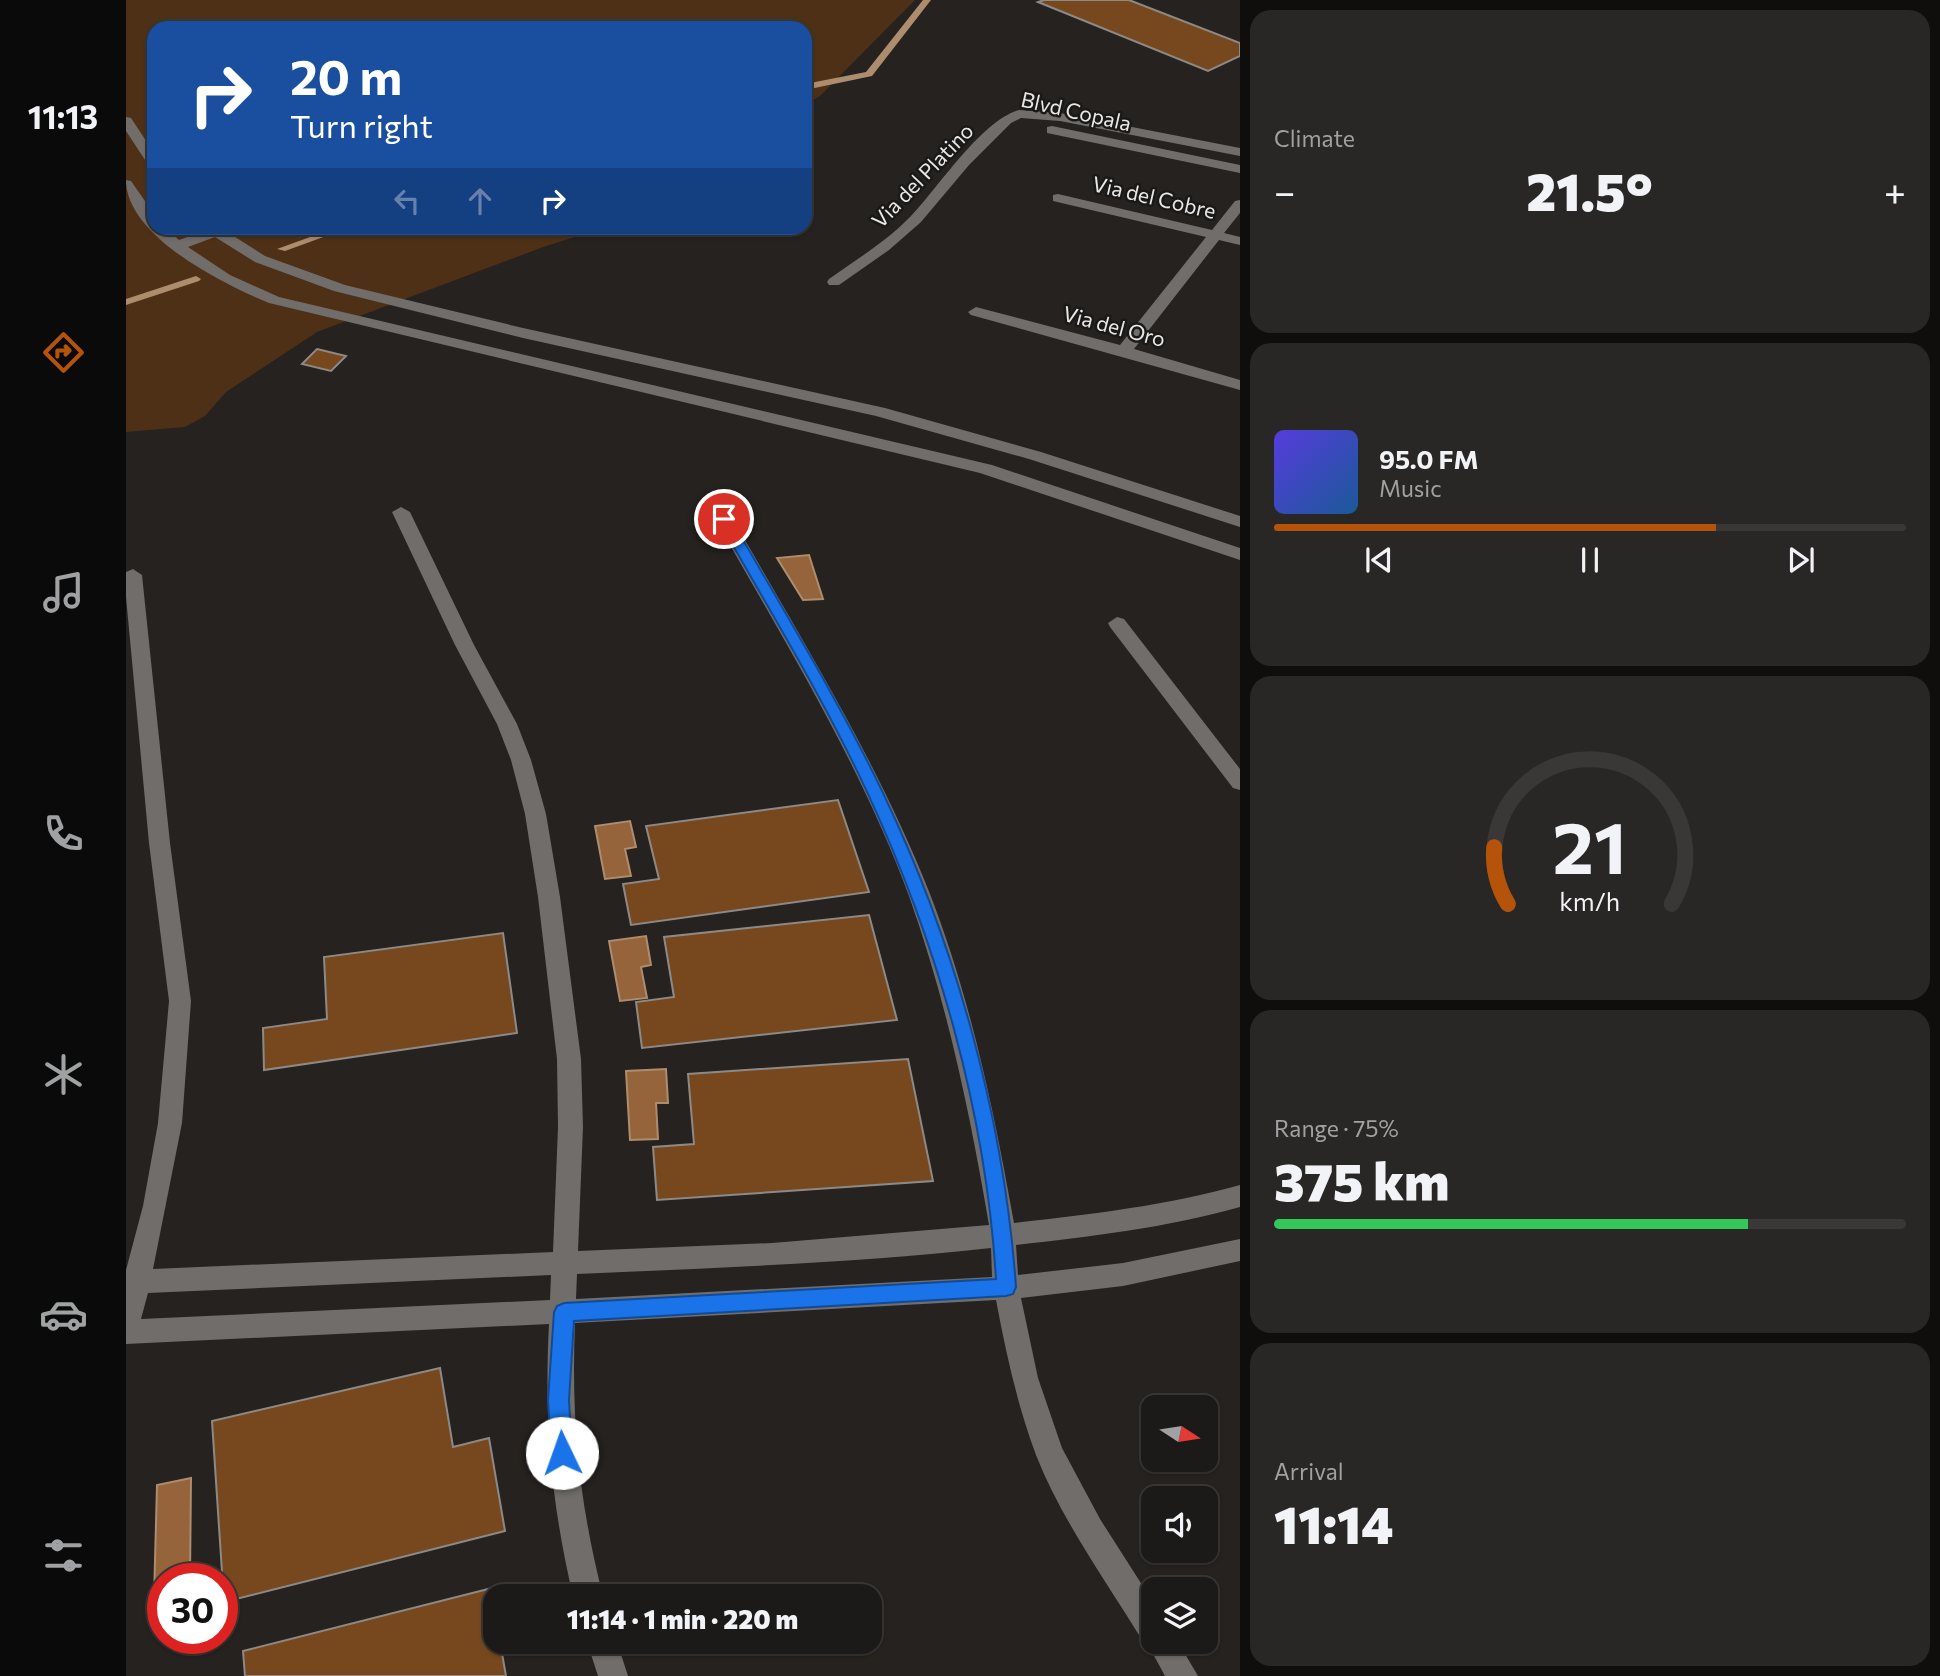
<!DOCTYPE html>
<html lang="en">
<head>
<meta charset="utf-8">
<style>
  body { margin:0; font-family:Commissioner,sans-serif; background:#292725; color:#f1f3f6; height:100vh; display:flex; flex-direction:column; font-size:26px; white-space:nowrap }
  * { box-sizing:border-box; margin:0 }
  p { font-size:23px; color:#a0a1a2 }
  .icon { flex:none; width:38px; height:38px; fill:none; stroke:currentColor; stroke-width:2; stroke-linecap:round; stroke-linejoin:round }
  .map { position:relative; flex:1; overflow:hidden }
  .panel { display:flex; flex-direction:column; gap:10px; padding:10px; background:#0f0e0d; width:700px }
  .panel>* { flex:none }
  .guide { position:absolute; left:21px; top:21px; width:665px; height:214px; border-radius:21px; box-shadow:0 2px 5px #0004,0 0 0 2px #3a3837; background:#1a4fa0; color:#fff; overflow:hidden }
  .needle { width:46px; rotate:102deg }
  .tools { position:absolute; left:1015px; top:1395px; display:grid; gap:14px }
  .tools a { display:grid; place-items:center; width:77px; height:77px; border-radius:14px; background:#1c1a18; box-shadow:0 2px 5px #0004,0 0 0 2px #3a3837; font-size:35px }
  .speed { position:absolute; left:21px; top:1563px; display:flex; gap:14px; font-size:35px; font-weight:700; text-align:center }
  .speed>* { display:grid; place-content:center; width:91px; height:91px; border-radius:50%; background:#1c1a18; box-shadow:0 2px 5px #0004,0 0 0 2px #3a3837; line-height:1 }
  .speed .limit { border:10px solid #d22; background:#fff; color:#111 }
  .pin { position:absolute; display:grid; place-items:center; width:60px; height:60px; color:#fff; margin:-30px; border:4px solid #fff; border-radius:50%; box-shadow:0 2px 7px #0007 }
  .me { position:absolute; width:77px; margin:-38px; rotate:357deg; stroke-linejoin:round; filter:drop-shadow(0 0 5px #0008) }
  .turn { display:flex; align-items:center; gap:24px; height:147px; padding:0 28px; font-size:32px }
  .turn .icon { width:91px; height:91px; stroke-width:2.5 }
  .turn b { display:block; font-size:49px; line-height:60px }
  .lanes { display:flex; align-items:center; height:66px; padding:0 28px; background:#0003; justify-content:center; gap:35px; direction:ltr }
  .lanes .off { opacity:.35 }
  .big { font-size:52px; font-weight:800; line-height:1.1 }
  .panel .tile { flex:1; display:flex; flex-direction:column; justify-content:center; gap:10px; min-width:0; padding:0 24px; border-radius:21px; background:#292725 }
  .panel .dial { align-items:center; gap:0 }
  .dial svg { height:182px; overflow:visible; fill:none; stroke:#3a3837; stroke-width:7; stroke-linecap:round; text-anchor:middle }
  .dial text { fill:#f1f3f6; stroke:none }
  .song { display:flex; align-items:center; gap:21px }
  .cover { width:84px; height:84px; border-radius:10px; background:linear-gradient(135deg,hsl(250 70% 55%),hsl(210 70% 35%)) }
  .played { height:7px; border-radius:4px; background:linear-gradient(90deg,#b45309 70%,#3a3837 70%) }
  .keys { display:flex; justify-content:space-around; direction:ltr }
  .heat { display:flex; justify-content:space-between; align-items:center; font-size:38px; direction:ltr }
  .charge { height:10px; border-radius:5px; background:linear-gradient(90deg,#34c759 75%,#3a3837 0) }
  .trip { position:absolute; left:357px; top:1584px; width:399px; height:70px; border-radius:21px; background:#1c1a18; box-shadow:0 2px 5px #0004,0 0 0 2px #3a3837; font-weight:800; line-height:70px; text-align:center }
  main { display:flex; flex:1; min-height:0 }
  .dock { display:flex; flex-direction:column; width:126px; justify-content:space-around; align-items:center; background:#0b0a0a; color:#a0a1a2 }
  .dock .icon { width:49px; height:49px }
  .dock .selected { color:#b45309 }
  .dock b { font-size:32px; color:#f1f3f6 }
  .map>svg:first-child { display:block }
</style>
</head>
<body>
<main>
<nav class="dock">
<b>11:13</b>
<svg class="icon selected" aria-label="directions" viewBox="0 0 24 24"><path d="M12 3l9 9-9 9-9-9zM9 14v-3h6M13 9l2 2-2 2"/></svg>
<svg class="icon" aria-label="music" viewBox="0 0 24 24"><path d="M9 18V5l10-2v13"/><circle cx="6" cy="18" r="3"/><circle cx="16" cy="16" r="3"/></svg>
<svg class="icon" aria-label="phone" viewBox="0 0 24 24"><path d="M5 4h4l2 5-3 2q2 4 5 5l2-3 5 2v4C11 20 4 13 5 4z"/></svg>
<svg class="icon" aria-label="climate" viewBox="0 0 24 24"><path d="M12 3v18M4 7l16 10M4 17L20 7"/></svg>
<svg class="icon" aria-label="car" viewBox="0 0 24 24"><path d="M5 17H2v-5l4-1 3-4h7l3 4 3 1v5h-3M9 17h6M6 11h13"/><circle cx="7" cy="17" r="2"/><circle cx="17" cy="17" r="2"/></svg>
<svg class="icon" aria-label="filters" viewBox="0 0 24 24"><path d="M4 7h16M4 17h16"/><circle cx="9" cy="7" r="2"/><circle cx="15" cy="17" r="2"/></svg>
</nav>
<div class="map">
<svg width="1114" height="1676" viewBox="0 0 1114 1676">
  <rect width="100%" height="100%" fill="#252220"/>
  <path fill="#4e3016" d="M0 0H789L695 95 679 106V28H28V228H478L420 246 191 332 100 392 79 416 59 427 0 432Z"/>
  <path fill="#95643a" stroke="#ae8c6e" stroke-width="2" d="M683 555 697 599 677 600 651 558Z
    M504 821 510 847 499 849 505 876 479 879 469 826Z
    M520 936 525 965 515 967 521 998 494 1001 483 941Z
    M540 1069 542 1103H530L532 1139 504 1140 500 1071Z
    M65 1478 64 1578H37V1598L28 1599 31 1485Z"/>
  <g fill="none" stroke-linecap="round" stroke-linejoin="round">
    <path fill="#ae8c6e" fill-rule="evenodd" d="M797 0H805L746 76 679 90V84L740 72Z
      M209 228H222L159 251 151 249Z
      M70 276 75 279 73 281 0 305V299Z"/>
  </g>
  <path fill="#77481d" stroke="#8c8986" stroke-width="2" d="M918 0H1003L1114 43V56L1082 71 912 2Z
    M191 349 220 356 205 371 176 364Z
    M712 800 743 892 505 925 497 884 533 879 520 826Z
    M743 915 771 1020 516 1048 510 1002 548 997 538 937Z
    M377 933 391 1033 138 1070 137 1028 201 1019 198 957Z
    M782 1059 807 1181 531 1200 527 1147 568 1144 562 1074Z
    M314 1368 327 1447 363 1438 379 1531 98 1602 86 1421Z
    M366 1588 369 1610V1642H374L380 1676H119L117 1651Z"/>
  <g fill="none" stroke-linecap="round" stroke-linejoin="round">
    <path fill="#706d6a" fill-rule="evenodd" d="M893 110 934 113 1114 148V156L934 121 895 118 885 123 843 165 795 222 763 250 713 285H703L701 282 703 279C731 259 761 241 785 216 813 187 855 121 893 110Z
      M0 117 5 118 28 153V167L23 166 0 131Z
      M926 126 1114 165V173L921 133V127Z
      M0 180 5 181 28 214V228H40L53 240 81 230 80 228H95L139 256 219 285 397 328 759 408 915 452 1114 516V527L903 459 750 416 397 338 208 291 129 262 89 237 62 247 104 275 153 297 866 465 1114 548V560L854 473 143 303C97 284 0 236 0 180Z
      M932 194 1086 230 1109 201 1114 200V213L1098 233 1114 237V245L1093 240 1008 349 1114 380V390L845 315 842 312 850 307 994 345 1080 237 927 201V195Z
      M275 507 284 512 348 645 391 724 405 760 420 814 434 897 455 1059 457 1127 452 1251 646 1243 863 1225C844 1113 821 1003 783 896 734 763 659 642 589 519L598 514 607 519C677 642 752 762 804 894 845 1000 868 1111 888 1223 966 1214 1038 1206 1114 1185V1207C1039 1228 968 1236 890 1245L892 1275 997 1263 1114 1239V1261L997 1286 895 1298 912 1378 936 1448 974 1519 1027 1602V1642H1052L1072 1676H1039L1020 1641 1016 1640C980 1581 935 1519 910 1455 891 1404 880 1353 870 1300L449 1323C445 1420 453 1502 477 1596H447C425 1502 418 1421 423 1324L0 1344V1270L17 1206 32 1123 43 1001 23 843 0 597V572L7 569 16 575 44 843 65 1001 56 1123 27 1269 427 1252 432 1127 431 1059 412 897 399 814 385 760 371 724 329 645 266 512ZM865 1248 866 1277 450 1299 451 1274C589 1268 728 1263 865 1248ZM425 1275 424 1300 15 1319 22 1293Z
      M991 617 998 619 1114 769V790L1107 788 984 627 982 623Z
      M461 1642H491L502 1676H472Z"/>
  </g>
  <path fill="#1a73e8" stroke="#114b97" stroke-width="2" d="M598 515 605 519C657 610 712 699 757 793 830 946 878 1118 890 1287L887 1294 880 1296 448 1321 443 1400 446 1453 443 1460 436 1463 428 1460 425 1453 422 1400 428 1312 431 1306 438 1303 870 1279C860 1113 812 945 742 794 698 699 643 610 592 519Z"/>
  <g text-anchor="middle" stroke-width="5" stroke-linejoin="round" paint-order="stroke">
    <g font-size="21" fill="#eae8e7" stroke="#1b1917">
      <text transform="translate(950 112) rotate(13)" y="7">Blvd Copala</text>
      <text transform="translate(797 176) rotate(-46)" y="7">Via del Platino</text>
      <text transform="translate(1028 198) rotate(13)" y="7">Via del Cobre</text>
      <text transform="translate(988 327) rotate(15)" y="7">Via del Oro</text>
    </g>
  </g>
</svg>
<div class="tools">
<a><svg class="needle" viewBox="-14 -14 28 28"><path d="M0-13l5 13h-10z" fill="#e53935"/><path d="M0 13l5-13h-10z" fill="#a0a1a2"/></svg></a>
<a><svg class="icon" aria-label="sound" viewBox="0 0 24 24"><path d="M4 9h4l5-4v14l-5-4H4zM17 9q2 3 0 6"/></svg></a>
<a><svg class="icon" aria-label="layers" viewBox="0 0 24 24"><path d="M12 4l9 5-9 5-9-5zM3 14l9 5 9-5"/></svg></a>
</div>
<div class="speed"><div class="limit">30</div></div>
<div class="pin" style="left:598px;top:519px;background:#d93025"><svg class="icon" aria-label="arrive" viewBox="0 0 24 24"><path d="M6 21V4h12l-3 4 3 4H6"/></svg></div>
<svg class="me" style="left:436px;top:1453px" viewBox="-20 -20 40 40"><circle r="19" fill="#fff"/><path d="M0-13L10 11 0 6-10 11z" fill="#1a73e8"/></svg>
<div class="trip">11:14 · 1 min · 220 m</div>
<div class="guide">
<div class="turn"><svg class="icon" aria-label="right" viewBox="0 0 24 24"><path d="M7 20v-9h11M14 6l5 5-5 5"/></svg><div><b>20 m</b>Turn right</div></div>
<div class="lanes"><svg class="icon off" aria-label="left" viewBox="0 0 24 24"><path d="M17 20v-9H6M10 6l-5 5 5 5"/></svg><svg class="icon off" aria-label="ahead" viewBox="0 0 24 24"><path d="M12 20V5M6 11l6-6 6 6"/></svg><svg class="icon" aria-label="right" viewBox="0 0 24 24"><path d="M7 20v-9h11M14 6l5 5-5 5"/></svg></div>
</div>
</div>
<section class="panel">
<div class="tile"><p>Climate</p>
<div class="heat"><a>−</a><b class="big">21.5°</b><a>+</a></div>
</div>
<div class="tile">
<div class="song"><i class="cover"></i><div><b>95.0 FM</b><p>Music</p></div></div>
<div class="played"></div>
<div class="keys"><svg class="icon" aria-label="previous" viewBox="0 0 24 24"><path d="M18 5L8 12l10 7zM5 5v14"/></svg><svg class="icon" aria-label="pause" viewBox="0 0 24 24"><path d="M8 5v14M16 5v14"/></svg><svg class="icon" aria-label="next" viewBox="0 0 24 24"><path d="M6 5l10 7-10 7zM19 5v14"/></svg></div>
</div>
<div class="tile dial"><svg viewBox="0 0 100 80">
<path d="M14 69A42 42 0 1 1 86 69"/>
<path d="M14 69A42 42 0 0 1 8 44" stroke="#b45309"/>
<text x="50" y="56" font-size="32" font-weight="700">21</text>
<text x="50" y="72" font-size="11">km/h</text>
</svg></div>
<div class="tile"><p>Range · 75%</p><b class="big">375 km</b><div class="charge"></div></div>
<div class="tile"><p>Arrival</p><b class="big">11:14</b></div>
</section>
</main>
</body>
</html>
